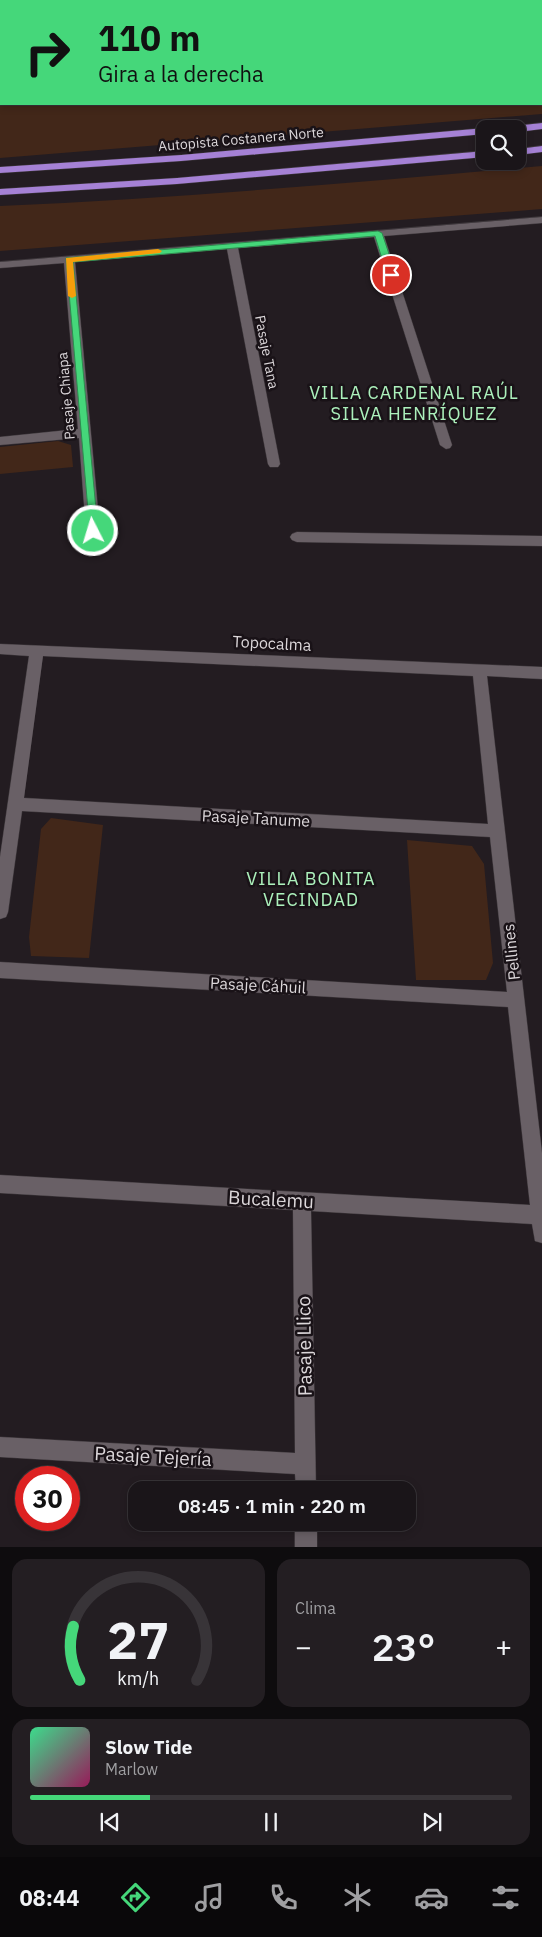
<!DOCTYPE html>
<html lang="es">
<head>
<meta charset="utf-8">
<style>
  body { margin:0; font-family:"IBM Plex Sans",sans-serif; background:#231e22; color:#f1f3f6; height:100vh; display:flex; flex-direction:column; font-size:19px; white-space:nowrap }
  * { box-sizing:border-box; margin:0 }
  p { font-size:16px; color:#9f9fa2 }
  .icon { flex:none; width:28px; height:28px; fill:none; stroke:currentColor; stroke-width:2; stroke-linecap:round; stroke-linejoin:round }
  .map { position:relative; height:1547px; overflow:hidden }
  .drawer { display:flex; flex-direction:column; gap:12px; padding:12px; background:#0e0c0e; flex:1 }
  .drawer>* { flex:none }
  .hud { position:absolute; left:0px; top:0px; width:542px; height:105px; box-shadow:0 2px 8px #0003,0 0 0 1px #383438; background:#45d77a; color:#111; overflow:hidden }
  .controls { position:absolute; left:476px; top:120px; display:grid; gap:10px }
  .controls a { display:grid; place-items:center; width:50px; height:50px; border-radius:10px; background:#1a1519; box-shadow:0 2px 8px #0003,0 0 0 1px #383438; font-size:25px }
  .speed { position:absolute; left:15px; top:1466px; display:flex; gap:10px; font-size:25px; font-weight:700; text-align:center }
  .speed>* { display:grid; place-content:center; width:65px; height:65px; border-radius:50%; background:#1a1519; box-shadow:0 2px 8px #0003,0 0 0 1px #383438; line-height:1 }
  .speed .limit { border:8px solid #d22; background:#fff; color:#111 }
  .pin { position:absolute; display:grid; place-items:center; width:42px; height:42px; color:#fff; margin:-21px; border:2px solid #fff; border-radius:50%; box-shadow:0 1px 5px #0007 }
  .me { position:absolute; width:55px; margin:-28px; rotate:355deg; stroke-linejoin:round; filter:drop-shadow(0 0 4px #0008) }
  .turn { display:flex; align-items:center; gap:18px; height:105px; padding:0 15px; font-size:22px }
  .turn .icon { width:65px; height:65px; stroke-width:2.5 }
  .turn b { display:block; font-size:35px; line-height:42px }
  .big { font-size:38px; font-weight:600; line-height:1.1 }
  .drawer .tile { flex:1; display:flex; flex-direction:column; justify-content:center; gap:8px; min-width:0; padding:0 18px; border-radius:15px; background:#231e22 }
  .drawer .dial { align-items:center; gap:0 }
  .dial svg { height:130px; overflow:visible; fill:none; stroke:#383438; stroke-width:7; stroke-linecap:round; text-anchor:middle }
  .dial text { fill:#f1f3f6; stroke:none }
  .song { display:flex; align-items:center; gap:15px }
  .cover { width:60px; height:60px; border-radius:8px; background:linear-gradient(135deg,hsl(150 70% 55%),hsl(330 70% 35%)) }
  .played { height:5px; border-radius:2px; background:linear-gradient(90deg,#45d77a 25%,#383438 25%) }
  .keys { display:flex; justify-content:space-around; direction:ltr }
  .heat { display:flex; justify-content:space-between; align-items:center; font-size:28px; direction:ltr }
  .drawer .tiles { flex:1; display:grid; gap:12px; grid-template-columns:1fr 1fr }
  .tile:last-child { grid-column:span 2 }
  .trip { position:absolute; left:128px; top:1481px; width:288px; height:50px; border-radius:15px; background:#1a1519; box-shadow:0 2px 8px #0003,0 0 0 1px #383438; font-weight:600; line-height:50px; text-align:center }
  .tab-bar { display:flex; height:80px; justify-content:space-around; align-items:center; background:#0a080a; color:#9f9fa2 }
  .tab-bar .icon { width:35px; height:35px }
  .tab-bar .on { color:#45d77a }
  .tab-bar b { font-size:22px; color:#f1f3f6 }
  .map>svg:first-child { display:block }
</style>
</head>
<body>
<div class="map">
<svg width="542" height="1547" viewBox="0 0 542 1547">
  <rect width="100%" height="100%" fill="#231c21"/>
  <path fill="#422719" d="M41 0H269L40 1Z
    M299 0H542V78L541 1H275Z
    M0 6 1 104H541L542 84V114L0 158Z
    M542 166V209L0 251V206C181 198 362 182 542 166Z
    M58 441 71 445 73 467 0 474V447Z
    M51 818 103 825 89 958 31 956 29 937 41 829Z
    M407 840 472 846 484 864 493 963 486 980H416Z"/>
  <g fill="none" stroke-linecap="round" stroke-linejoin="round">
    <defs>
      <path id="minor" d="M542 217V223L384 236 452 445 450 448 446 449 440 445 374 237 238 248 280 464 278 467H270L268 464 227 249 75 262 100 531 98 534H88L86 531 79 438 0 445V437L78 429 64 263 0 268V262Z
        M297 532 542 536V546L297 542 292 540 290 537 292 534Z
        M0 644 542 667V679L487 676 542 1153V1243L535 1241 532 1224 311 1211 316 1490H296L295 1474 0 1457V1437L295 1453 293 1210 0 1193V1175L530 1205 508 1007 0 978V962L507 992 490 837 22 811 8 912 6 917 0 919V857L29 656 0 654ZM43 656 473 676 488 824 24 798Z
        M295 1522H317V1547H295Z"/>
      <path id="highway" d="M542 123V129L518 132V129H509L514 126Z
        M485 128 488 129H485V134L181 161 0 173V167L181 155Z
        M542 146V152L518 155V149Z
        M485 151V157L177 184 0 195V189L177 178Z"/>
    </defs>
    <use href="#minor" stroke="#3e383c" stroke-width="1"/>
    <use href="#highway" stroke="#3e383c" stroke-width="1"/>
    <path stroke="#706a6e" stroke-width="2" stroke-dasharray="2.5 2.5" stroke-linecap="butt" d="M18 0 41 1
      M51 1 55 0"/>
    <use href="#minor" fill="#696066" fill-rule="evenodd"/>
    <use href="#highway" fill="#a581d5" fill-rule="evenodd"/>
  </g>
  <path fill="#45d77a" stroke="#2d8c4f" d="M378 231 382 233 396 275 394 277 387 275 375 236 73 262 98 531 93 534 90 533 66 258Z"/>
  <path fill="#f59e0b" d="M158 249 162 251 160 253 73 262 76 296 72 298 68 296 66 258Z"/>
  <g text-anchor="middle" stroke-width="5" stroke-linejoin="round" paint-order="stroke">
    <g font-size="14" fill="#dcd7da" stroke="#191217">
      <text transform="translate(241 139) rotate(-5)" y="5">Autopista Costanera Norte</text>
      <text transform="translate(267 352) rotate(79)" y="5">Pasaje Tana</text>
      <text transform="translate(66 396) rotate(-95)" y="5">Pasaje Chiapa</text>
    </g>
    <g font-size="16" fill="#dcd7da" stroke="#191217">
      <text transform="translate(272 643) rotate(3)" y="6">Topocalma</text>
      <text transform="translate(256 818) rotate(3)" y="6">Pasaje Tanume</text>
      <text transform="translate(511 952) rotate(-96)" y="6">Pellines</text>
      <text transform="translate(258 985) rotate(3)" y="6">Pasaje Cáhuil</text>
    </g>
    <g font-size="18" letter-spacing="1" fill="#acf1bc" stroke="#191217">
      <text x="414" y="399">VILLA CARDENAL RAÚL<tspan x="414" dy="21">SILVA HENRÍQUEZ</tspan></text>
      <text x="311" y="885">VILLA BONITA<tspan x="311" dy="21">VECINDAD</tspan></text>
    </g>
    <g font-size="19" fill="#dcd7da" stroke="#191217">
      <text transform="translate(271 1199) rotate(3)" y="7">Bucalemu</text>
      <text transform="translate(304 1346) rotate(-91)" y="7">Pasaje Llico</text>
      <text transform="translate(153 1456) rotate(3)" y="7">Pasaje Tejería</text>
    </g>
  </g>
</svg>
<div class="controls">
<a><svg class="icon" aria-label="search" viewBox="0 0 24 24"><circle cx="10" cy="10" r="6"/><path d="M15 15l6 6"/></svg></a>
</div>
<div class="speed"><div class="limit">30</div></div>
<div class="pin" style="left:391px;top:275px;background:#d93025"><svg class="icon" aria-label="arrive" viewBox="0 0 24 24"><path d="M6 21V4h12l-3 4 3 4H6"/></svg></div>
<svg class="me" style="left:93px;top:531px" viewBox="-20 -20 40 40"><circle r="17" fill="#45d77a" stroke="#fff" stroke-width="3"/><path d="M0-11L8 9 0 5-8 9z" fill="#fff"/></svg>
<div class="trip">08:45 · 1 min · 220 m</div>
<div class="hud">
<div class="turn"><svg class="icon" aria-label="right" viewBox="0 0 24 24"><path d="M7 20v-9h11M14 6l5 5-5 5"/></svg><div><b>110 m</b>Gira a la derecha</div></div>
</div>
</div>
<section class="drawer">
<div class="tiles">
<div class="tile dial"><svg viewBox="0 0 100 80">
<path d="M14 69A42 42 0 1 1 86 69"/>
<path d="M14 69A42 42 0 0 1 10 36" stroke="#45d77a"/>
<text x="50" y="56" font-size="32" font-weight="700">27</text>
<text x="50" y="72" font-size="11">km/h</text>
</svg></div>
<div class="tile"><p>Clima</p>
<div class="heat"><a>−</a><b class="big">23°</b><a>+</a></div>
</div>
<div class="tile">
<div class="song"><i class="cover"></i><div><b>Slow Tide</b><p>Marlow</p></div></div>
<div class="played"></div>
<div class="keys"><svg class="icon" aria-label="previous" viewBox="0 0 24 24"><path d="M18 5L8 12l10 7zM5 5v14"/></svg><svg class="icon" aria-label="pause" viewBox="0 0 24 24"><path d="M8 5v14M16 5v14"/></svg><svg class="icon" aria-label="next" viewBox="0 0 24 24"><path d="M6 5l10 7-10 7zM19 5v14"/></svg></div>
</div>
</div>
</section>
<nav class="tab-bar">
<b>08:44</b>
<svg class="icon on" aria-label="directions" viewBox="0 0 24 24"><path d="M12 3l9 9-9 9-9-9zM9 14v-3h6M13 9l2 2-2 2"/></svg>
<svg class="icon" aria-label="music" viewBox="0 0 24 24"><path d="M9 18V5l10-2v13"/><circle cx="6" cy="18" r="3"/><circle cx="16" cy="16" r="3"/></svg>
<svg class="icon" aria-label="phone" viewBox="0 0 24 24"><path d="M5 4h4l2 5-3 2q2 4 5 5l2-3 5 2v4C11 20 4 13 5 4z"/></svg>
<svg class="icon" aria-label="climate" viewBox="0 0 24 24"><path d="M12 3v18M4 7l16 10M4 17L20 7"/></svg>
<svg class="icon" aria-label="car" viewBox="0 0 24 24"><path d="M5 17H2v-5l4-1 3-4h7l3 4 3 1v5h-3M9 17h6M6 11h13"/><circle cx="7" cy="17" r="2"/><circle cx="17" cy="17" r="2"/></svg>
<svg class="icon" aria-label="filters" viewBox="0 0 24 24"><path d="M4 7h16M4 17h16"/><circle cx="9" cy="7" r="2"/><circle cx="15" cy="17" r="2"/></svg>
</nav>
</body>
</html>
